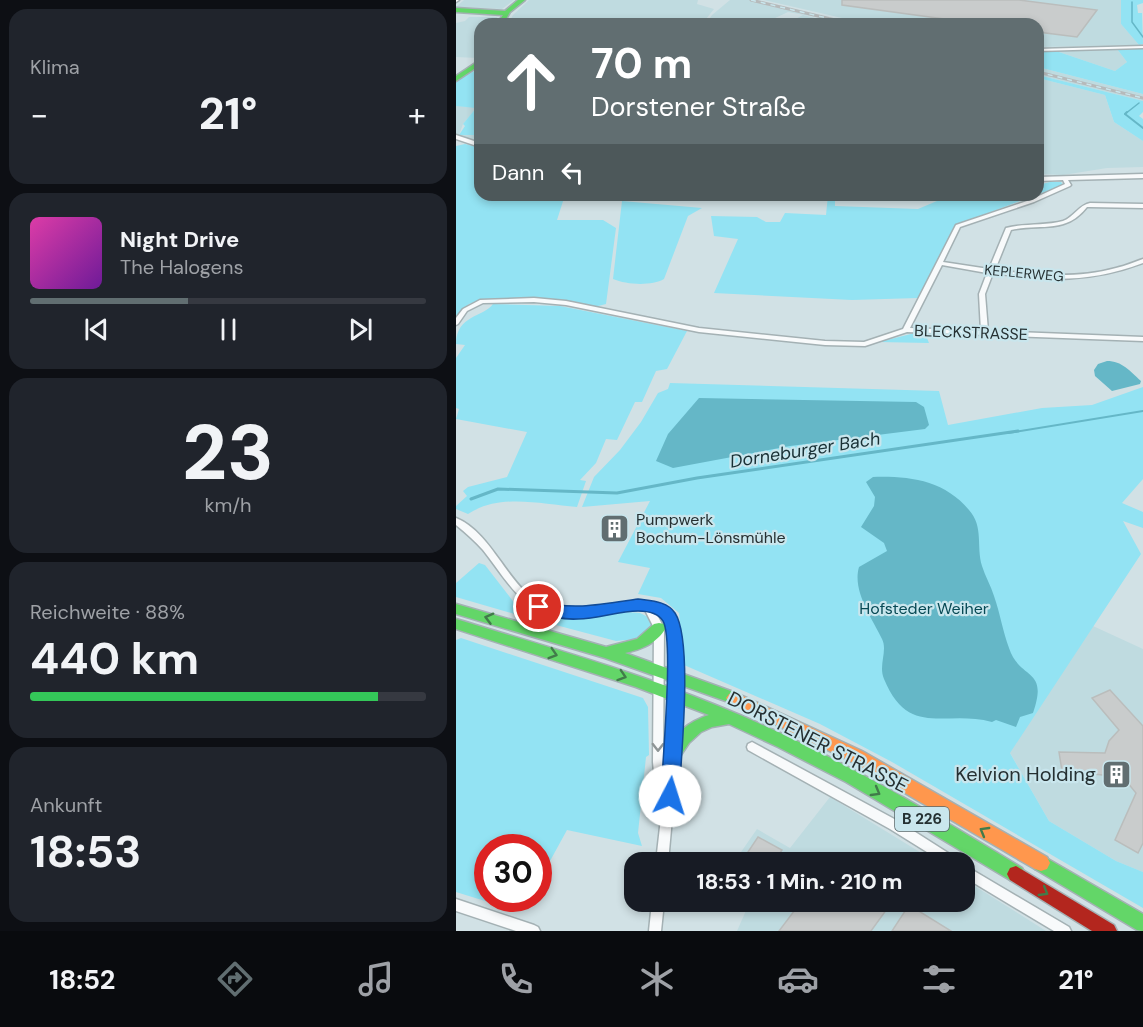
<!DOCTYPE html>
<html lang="de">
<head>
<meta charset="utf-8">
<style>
  body { margin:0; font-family:"DM Sans",sans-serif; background:#20242c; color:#f1f3f6; height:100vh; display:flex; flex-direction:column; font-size:22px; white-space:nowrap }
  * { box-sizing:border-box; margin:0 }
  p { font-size:20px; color:#9ea1a6 }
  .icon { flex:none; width:33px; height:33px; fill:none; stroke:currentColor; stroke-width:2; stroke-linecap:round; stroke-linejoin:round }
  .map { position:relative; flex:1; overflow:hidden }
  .drawer { display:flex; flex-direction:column; gap:9px; padding:9px; background:#0d0f14; width:456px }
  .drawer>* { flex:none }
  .banner { position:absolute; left:18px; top:18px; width:570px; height:183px; border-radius:18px; box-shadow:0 3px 9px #0003; background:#616e71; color:#fff; overflow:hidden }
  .speed { position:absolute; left:18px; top:834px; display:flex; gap:12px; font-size:30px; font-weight:700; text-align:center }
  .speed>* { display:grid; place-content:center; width:78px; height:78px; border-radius:50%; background:#171b24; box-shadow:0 3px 9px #0003; line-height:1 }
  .speed .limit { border:9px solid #d22; background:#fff; color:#111 }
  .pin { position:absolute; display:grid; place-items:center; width:51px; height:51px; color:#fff; margin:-26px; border:3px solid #fff; border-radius:50%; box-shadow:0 2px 6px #0007 }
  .me { position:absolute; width:66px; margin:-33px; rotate:5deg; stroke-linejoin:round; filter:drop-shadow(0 0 4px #0008) }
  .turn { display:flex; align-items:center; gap:21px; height:126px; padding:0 18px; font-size:27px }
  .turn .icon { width:78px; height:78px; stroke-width:2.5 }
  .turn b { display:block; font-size:42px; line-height:51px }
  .then { display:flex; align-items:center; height:57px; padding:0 18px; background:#0003; gap:12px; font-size:22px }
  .big { font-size:45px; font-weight:700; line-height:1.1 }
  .drawer .card { flex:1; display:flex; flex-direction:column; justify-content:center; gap:9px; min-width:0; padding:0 21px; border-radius:18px; background:#20242c }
  .drawer .dial { align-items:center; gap:0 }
  .dial b { font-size:78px; line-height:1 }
  .song { display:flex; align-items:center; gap:18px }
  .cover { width:72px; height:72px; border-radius:9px; background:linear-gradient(135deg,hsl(320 70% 55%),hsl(280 70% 35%)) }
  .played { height:6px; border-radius:3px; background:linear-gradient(90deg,#616e71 40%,#363941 40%) }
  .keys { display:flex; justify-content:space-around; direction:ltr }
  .heat { display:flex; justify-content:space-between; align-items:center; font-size:33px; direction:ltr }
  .charge { height:9px; border-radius:4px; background:linear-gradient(90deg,#34c759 88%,#363941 0) }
  .trip { position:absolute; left:168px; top:852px; width:351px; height:60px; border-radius:18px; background:#171b24; box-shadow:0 3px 9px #0003; font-weight:700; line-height:60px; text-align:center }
  .tabs { display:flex; height:96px; justify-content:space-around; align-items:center; background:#090b0e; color:#9ea1a6 }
  .tabs .icon { width:42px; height:42px }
  .tabs .selected { color:#616e71 }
  .tabs b { font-size:27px; color:#f1f3f6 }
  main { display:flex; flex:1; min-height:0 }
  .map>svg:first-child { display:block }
</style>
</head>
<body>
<main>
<section class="drawer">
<div class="card"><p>Klima</p>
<div class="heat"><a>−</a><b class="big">21°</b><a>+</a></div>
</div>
<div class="card">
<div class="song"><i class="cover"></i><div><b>Night Drive</b><p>The Halogens</p></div></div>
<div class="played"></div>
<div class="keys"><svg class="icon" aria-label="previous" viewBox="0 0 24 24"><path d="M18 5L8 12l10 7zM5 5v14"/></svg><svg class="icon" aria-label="pause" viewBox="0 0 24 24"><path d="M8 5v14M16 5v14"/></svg><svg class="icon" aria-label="next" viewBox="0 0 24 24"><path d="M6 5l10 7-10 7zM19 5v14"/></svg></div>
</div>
<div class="card dial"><b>23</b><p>km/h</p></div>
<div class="card"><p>Reichweite · 88%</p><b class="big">440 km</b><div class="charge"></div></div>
<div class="card"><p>Ankunft</p><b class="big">18:53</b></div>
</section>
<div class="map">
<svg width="687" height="931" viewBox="0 0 687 931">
  <rect width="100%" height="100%" fill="#d1e1e5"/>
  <path fill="#bfdbe0" d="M8 0H58L46 9 0 7Z
    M73 0H242L241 4 258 9 246 24H52L57 15Z
    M274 0H298L399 24 332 12 317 19 332 23 347 15 362 19 357 24H250L256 15Z
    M308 0H665V24L683 45 582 47V24H412Z
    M13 17H41L39 24H24L22 58 0 57V23L9 21Z
    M661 49 671 62 659 71 600 51Z
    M582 67 687 94V101L582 75Z
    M582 78 649 95 658 122 687 141V167L651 168 607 175 582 174Z
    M0 106 21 107 7 124 3 135H18L24 126V142L0 134Z
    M637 626 687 649V872L660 861 593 821 553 751Z
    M374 797 480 862H281L285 852 301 829 334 848Z
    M509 880 590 931H281L292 906 285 902H508Z"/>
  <path fill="#93e3f3" d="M665 0H687V3L681 5 682 13H686L687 44 683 45 665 24Z
    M661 49H687V94L582 67V51L603 52 659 71 671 62Z
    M24 68V126L18 135H3L9 126 7 124 20 108 0 106V81Z
    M582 75 687 101V112L683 116 687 119V141L658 122 649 95 582 78Z
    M9 144 24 148V195H109L101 220H147L160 228 150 304 138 307 80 299H27L13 304 0 319V146Z
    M594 182H605L607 185 500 225 462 298 396 300 258 293 282 239 258 236 255 216 301 217 310 222H324L329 213 370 215 372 195H379V206L462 209 481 201 482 195H582V185Z
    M166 201 246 208 232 216 208 279C196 286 171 285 157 279Z
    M37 304 104 306 231 331 211 369 200 371 186 402H179L161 440 150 439 140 463 124 480 130 481 121 507C85 504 44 493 12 514L0 509V506L11 496 7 491 12 487 51 477 71 432 0 419 3 409 0 408V358L9 345 0 344C0 315 28 317 37 304Z
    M459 333H469L473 343 423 342Z
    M214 383 483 391 492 425 586 408 636 405 687 387V479L666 503 687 512V528L667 521 685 554 554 753 593 821 660 861 687 872V908L436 762 364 724 228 665 223 613 205 598 182 594 194 568 162 562 194 501 126 507 138 477 164 450 185 422 202 393 212 389Z
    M23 563 29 565 60 605 62 615 0 597V583Z
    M64 604C101 634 143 608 184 613L194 618 196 627 180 639 160 641 66 616Z
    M5 638 187 698 192 707 193 755 190 757 182 833 186 846 111 830 83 881 82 848H32V898L73 899 67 908 61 911 0 892V640Z"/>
  <path fill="#65b7c7" d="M651 361C666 361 674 371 685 381L684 384 656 391 639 376 638 370 642 364Z
    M243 398 460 402 468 407 473 425 469 429 334 446 217 468 200 461 212 434Z
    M417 477C453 476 488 480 513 510 528 527 520 546 526 566 529 576 535 586 538 596 544 613 547 632 553 648 564 681 593 667 577 713L564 717 560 727 540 720 536 722C489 709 453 739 428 679 422 665 432 651 426 639 416 618 396 591 403 567L431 551 428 543 405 527 418 506 419 497 410 482Z"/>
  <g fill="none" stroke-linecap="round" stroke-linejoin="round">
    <path stroke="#65b7c7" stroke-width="1.5" d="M676 2V22L687 37
      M669 114 683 103"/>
    <path stroke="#65b7c7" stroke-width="2" d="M671 112 669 114 687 128
      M552 433 687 411"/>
    <path stroke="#65b7c7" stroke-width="3" d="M15 499 42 489 161 493 241 478 562 431"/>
  </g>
  <path fill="#c9cccc" stroke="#babdbc" stroke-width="1.5" d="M386 0H563L641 10 621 37 582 32V24H525L386 5Z
    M654 690 687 726V843L682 853 659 840 680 793 667 777 606 771 603 752 649 753 653 741 663 730 636 698Z
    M302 837 326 850 318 862H297L299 860 290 855Z
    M345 902H407L413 906 416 902H436L415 931H323Z
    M453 905 495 931H436Z"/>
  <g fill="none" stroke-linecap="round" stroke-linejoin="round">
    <defs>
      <path id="street" d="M0 0H3L0 2Z
        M410 21 419 23V24L408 23Z
        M687 46V48L582 51V49Z
        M0 135 24 143V147L0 139Z
        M687 174V178L612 180 615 185 614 186 578 202 504 227 487 262 533 269 550 228C569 223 589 226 607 221 618 217 623 205 634 203L687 204V208L634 207H631C609 235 584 223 555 230L539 270C579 275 621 279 660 268 669 266 678 262 687 259V263C634 283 593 281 537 273L529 294 532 331 687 337V341L451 332 409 346 369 345 243 332 110 305 78 302 27 303 11 311 2 324 0 325V318L7 309 24 300 78 298 110 301 243 328 369 341 408 342 447 329 500 225 574 200 609 184 607 180 582 181V177ZM486 265 531 273 523 294 525 331 454 328Z
        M0 518C41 535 54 598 97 608 135 616 194 582 221 621L224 675 222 753 212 862H200L205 818 202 814 197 762 198 628 189 610C159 608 130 619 101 616 65 611 48 576 27 550 19 541 10 533 0 525ZM200 613 203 614 211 622C214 674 215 725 209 776L207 762 208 628Z
        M296 742 442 821 500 858 502 862H487L434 829 292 750 291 747 292 744Z
        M508 865 613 927 615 931H598L508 877Z
        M0 899 78 925 82 927 84 931H60L0 911Z
        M196 902H208L205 931H193Z"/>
      <path id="fast" d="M62 0H69L54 12 47 24H41L47 15 0 12V8L49 11Z
        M24 60V65L0 81V76Z
        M0 604 150 647 181 639 198 624 203 623 208 624 210 628C200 644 186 649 169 653L283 694 286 698 283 702 278 704 149 658 0 614Z
        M0 619C88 646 177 671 262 706 369 749 468 808 566 868L569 874 566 880 560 882 554 880 390 782 322 747 273 724 256 727 245 732 233 743 223 758 217 760 211 758 209 753C219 733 232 722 253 715L180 687 0 629Z
        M585 855 687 914V931L681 930 579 869 576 863 579 857Z"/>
      <path id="slow" d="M278 692 406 751 591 857 594 863 591 869 585 871 579 869 394 761 273 702 270 698 273 694Z"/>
      <path id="jam" d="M560 866 658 925 661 931H636L554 880 551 874 554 868Z"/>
    </defs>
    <use href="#street" stroke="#a4b1b4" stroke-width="3"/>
    <use href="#fast" stroke="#a4b1b4" stroke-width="3"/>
    <use href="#slow" stroke="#a4b1b4" stroke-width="3"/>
    <use href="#jam" stroke="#a4b1b4" stroke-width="3"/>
    <use href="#street" fill="#f8fafb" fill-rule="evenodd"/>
    <use href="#fast" fill="#63d668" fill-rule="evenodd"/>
    <use href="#slow" fill="#ff974d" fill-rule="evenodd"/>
    <use href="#jam" fill="#b3261e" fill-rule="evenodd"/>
    <defs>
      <path id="rail" d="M295 0 396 24
        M582 72 687 98"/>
    </defs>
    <use href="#rail" stroke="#b6babb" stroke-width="3"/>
    <use href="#rail" stroke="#c9e6ed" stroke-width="1.5" stroke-dasharray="5" stroke-linecap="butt"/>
  </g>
  <defs><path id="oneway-chevron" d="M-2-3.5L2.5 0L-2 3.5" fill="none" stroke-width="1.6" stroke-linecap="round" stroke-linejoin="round" transform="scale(1.5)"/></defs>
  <g stroke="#417b4a">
    <use href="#oneway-chevron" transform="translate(33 618) rotate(-165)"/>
    <use href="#oneway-chevron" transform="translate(97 654) rotate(17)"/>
    <use href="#oneway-chevron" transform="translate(166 676) rotate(18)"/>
    <use href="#oneway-chevron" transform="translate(420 792) rotate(30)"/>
    <use href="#oneway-chevron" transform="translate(528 831) rotate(-150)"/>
    <use href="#oneway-chevron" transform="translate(588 892) rotate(31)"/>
  </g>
  <use stroke="#8e9596" href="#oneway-chevron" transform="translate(202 747) rotate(90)"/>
  <path fill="#1a73e8" stroke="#114b97" stroke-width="1.5" d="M182 599C195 601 211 601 219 613 237 640 225 759 223 796L221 801 214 804 208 801 205 796C206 766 218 640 207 621 202 613 191 611 182 611 162 611 142 619 122 619 106 620 92 616 77 611L75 607 83 601C116 611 148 604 182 599Z"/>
  <defs>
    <symbol id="building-square" viewBox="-11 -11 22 22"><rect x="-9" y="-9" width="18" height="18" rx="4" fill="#616e71" stroke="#c9e6ed"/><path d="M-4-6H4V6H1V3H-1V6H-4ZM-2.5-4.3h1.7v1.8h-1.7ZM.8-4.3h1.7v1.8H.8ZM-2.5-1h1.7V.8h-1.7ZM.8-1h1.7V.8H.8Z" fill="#fff"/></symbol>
  </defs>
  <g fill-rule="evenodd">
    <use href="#building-square" x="142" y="512" width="33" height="33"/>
    <use href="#building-square" x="644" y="758" width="33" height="33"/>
  </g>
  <g text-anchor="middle" stroke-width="4.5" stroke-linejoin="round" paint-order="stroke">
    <g font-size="14" fill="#253032" stroke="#c9e6ed">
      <text transform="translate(568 273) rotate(5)" y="5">KEPLERWEG</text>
    </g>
    <rect fill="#c9e6ed" stroke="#56676a" stroke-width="1.5" x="439" y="807" width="54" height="24" rx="4.5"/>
    <g font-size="15" font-weight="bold" fill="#253032">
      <text x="466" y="824">B 226</text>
    </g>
    <g font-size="16" fill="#253032" stroke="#c9e6ed">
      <text transform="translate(515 332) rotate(2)" y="6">BLECKSTRASSE</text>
    </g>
    <g font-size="16" fill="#253032" stroke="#c9e6ed" text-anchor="start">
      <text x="180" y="525">Pumpwerk<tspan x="180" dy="18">Bochum-Lönsmühle</tspan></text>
    </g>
    <g font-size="16" fill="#074954" stroke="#c9e6ed">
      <text x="468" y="614">Hofsteder Weiher</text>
    </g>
    <g font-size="18" font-style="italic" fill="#193035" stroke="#c9e6ed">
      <text transform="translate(349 450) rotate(-9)" y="6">Dorneburger Bach</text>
    </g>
    <g font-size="20" fill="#253032" stroke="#c9e6ed">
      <text transform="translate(362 742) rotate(27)" y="7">DORSTENER STRASSE</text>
    </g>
    <g font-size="20" fill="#253032" stroke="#c9e6ed" text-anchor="end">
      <text x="640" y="781">Kelvion Holding</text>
    </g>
  </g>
</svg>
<div class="speed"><div class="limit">30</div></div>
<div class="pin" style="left:83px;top:607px;background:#d93025"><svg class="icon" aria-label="arrive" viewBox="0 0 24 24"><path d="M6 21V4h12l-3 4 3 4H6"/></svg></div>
<svg class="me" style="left:214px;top:796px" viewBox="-20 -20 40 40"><circle r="19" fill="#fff"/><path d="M0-13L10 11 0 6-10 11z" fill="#1a73e8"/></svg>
<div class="trip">18:53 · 1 Min. · 210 m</div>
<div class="banner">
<div class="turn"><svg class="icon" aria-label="ahead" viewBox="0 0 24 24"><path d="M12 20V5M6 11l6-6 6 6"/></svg><div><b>70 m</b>Dorstener Straße</div></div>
<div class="then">Dann<svg class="icon" aria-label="left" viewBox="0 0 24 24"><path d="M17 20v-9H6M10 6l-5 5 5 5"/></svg></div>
</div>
</div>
</main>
<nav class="tabs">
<b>18:52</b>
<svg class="icon selected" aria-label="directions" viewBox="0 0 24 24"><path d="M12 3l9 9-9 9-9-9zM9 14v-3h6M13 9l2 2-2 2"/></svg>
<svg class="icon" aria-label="music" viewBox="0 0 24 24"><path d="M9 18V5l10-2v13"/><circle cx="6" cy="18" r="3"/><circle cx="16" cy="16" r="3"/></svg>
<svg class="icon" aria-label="phone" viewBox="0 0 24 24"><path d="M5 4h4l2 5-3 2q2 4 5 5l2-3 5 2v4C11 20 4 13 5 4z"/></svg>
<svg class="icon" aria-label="climate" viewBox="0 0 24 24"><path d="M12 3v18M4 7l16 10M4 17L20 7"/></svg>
<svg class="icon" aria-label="car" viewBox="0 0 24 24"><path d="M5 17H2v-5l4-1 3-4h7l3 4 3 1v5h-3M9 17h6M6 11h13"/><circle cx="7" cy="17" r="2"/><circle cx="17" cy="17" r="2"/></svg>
<svg class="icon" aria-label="filters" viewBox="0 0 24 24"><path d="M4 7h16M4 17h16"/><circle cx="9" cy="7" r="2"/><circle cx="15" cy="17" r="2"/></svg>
<b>21°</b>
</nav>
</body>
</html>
